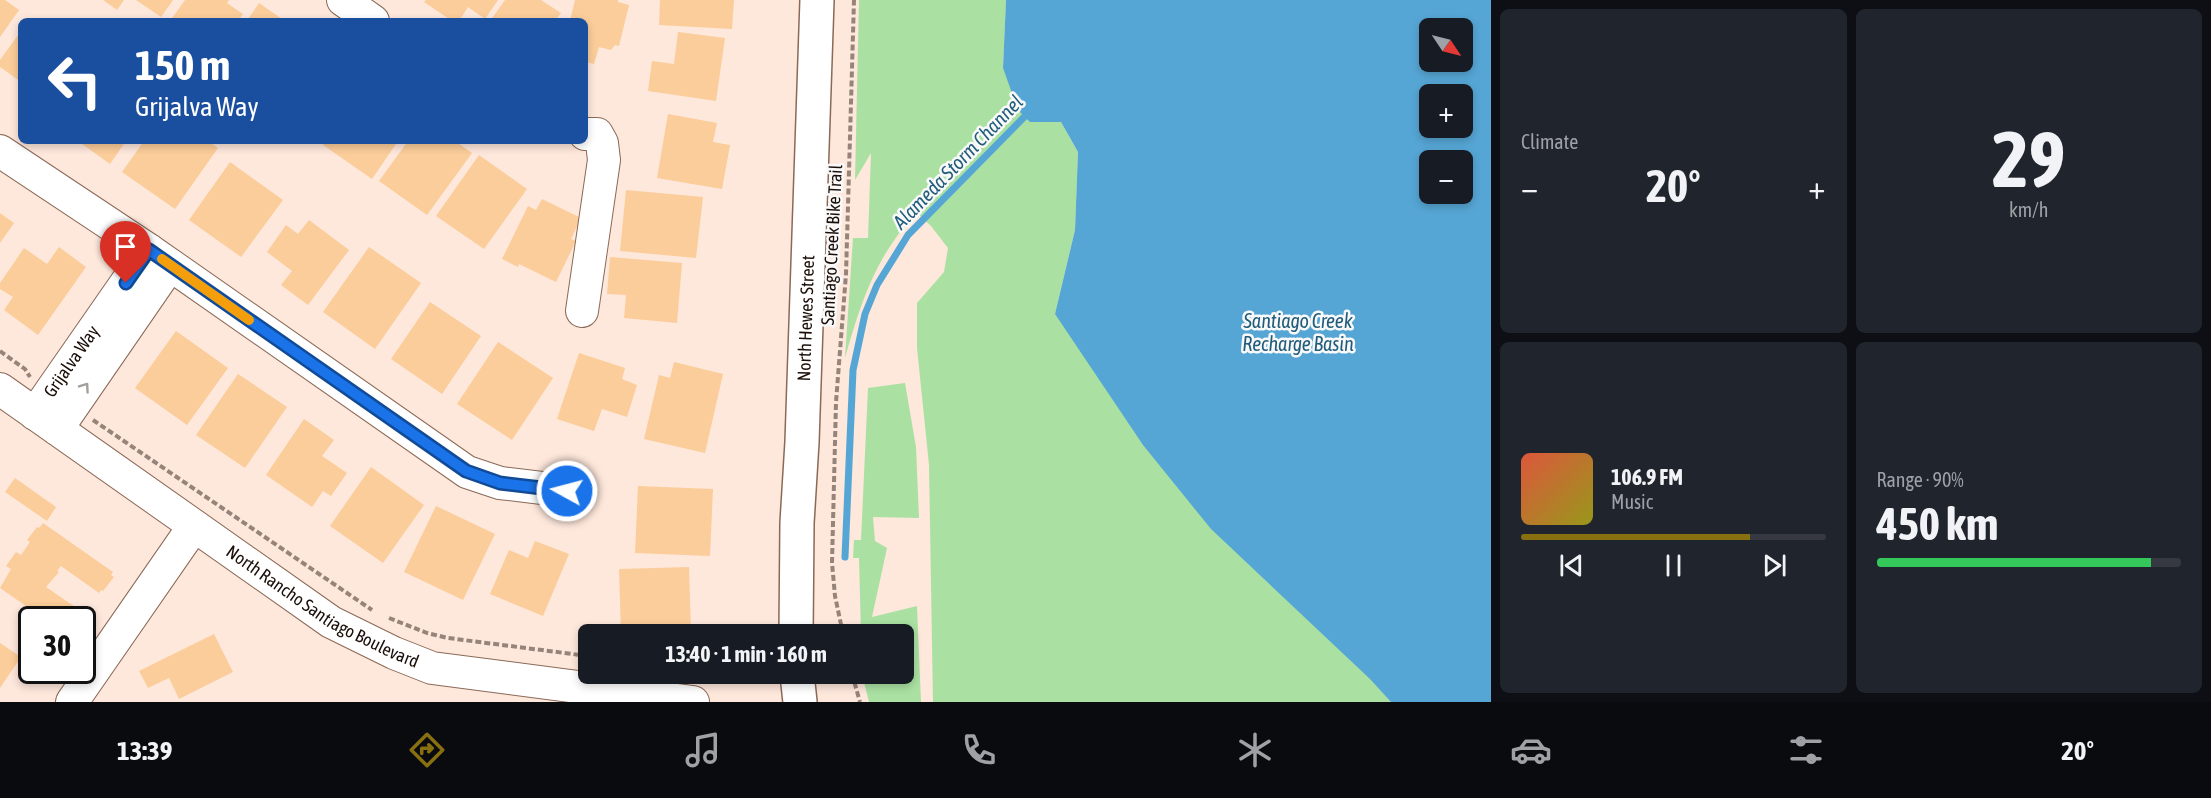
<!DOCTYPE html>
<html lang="en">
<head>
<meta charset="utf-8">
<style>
  body { margin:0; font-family:"Asap Condensed",sans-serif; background:#20242c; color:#f1f3f6; height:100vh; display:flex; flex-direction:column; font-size:22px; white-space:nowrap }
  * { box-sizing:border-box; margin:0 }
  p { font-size:20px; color:#9ea1a6 }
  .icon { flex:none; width:33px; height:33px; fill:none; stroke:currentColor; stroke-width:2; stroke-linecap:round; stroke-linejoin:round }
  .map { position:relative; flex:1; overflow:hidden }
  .sheet { display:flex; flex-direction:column; gap:9px; padding:9px; background:#0d0f14; width:720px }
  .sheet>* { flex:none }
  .hud { position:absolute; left:18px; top:18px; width:570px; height:126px; border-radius:9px; box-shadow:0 3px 9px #0003; background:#1a4fa0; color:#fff; overflow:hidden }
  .needle { width:39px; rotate:125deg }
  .controls { position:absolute; left:1419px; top:18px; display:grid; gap:12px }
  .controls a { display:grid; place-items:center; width:54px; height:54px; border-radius:9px; background:#171b24; box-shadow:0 3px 9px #0003; font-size:30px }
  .speed { position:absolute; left:18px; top:606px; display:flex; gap:12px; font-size:30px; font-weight:700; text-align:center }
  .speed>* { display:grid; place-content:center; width:78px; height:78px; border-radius:50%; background:#171b24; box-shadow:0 3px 9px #0003; line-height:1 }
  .speed .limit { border:3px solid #111; border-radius:9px; background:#fff; color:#111 }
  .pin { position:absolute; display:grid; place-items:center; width:51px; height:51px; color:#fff; margin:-62px -26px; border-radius:50% 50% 50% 0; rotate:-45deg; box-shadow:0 0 6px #0007 }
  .pin .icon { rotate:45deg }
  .me { position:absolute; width:66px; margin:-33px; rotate:277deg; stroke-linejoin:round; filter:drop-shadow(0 0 4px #0008) }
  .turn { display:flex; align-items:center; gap:21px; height:126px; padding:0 18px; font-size:27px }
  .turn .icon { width:78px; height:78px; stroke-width:2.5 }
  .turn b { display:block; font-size:42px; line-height:51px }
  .big { font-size:45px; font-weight:700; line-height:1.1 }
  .sheet .tile { flex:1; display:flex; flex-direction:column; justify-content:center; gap:9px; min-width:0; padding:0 21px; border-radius:9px; background:#20242c }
  .sheet .dial { align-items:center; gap:0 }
  .dial b { font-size:78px; line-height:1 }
  .song { display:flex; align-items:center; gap:18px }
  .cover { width:72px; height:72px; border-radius:9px; background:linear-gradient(135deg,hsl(10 70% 55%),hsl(60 70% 35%)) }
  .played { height:6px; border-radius:3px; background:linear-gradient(90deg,#887011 75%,#363941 75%) }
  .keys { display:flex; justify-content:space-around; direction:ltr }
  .heat { display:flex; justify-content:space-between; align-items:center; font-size:33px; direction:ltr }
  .charge { height:9px; border-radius:4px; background:linear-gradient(90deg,#34c759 90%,#363941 0) }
  .sheet .tiles { flex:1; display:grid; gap:9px; grid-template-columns:repeat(2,1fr) }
  .trip { position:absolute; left:578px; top:624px; width:336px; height:60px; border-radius:9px; background:#171b24; box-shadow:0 3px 9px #0003; font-weight:700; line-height:60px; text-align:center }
  .menu { display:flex; height:96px; justify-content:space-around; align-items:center; background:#090b0e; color:#9ea1a6 }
  .menu .icon { width:42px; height:42px }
  .menu .selected { color:#887011 }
  .menu b { font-size:27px; color:#f1f3f6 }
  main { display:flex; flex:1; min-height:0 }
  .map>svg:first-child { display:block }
</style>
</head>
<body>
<main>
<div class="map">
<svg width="1491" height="702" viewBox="0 0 1491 702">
  <rect width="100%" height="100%" fill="#fee7db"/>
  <path fill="#aae1a2" d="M859 0H1006L1003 68 1030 122H1061L1078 152 1075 230 1055 314 1391 702H933L929 465 917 348V303L944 272 948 248 931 226 917 213C909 222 900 231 893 242 869 276 856 319 845 358L853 238H868L871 153 855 180Z
    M905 383 916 447 919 518 873 517 875 541 887 548 872 617 917 606 921 702H869L862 674H903V634H861L859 558H853L854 540H861L868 388Z"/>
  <path fill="#56a6d5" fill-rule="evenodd" d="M1006 0H1491V702H1391L1370 679 1211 529 1143 445 1055 314 1075 230 1078 152 1061 122H1030L1018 110 1003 68ZM1430 28H1462V62H1430ZM1430 94H1462V128H1430ZM1430 160H1462V194H1430Z"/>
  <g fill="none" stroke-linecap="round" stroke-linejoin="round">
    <path stroke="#56a6d5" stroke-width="7" d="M845 557 853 370 865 314 877 285 908 235 1031 110"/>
  </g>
  <path fill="#fbcd9a" d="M0 0H5L19 10 0 37Z
    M103 0H124L117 10Z
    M136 0H173L161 17Z
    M185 0H229L227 3 243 14 238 21H170Z
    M426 0H498L485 19 468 7 459 21H452L424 2Z
    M505 0H541L561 13 555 21H490Z
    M575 0H618V2L629 5 619 46 615 45 611 50 599 47 594 64 585 62V21H570Z
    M660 0H734L732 29 659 25Z
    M259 3 285 21H247Z
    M21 31V82L0 67V60Z
    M678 32 725 38 716 101 648 91 652 61 674 64Z
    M668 114 717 123 713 142 730 145 722 189 657 178Z
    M78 141H126L110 164Z
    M144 141H208L218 148 175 209 122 172Z
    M325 141H398L372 179 323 145Z
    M408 141H455L472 153 427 215 379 181Z
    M479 155 527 189 484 249 436 216Z
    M230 162 283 200 241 257 189 220Z
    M626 190 703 197 696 258 620 251Z
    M542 199 581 218 571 239 576 241 556 282 519 264 518 267 502 259 528 206 536 210Z
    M0 213 14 223 0 243Z
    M309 220 349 250 308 305 281 285 292 271 267 252 286 225 298 234Z
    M59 247 86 267 38 335 4 310 13 297 0 289V283L24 248 47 264Z
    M369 247 421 283 375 349 323 312Z
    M610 257 682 263 677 323 624 318 626 295 607 294Z
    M430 302 481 336 442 394 391 359Z
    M176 331 228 368 187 425 135 388Z
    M498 342 553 378 512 440 457 404Z
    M579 353 625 368 622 379 637 385 627 417 602 409 594 431 557 419Z
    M674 362 723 374 705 453 644 439 659 375 670 378Z
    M238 374 287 407 245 468 196 435Z
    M304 419 334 440 322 456 347 473 331 496 323 491 312 507 266 475Z
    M371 467 424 505 383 563 330 526Z
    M15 478 56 507 47 521 5 492Z
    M638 486 713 489 710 556 635 553Z
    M436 506 495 534 463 600 404 572Z
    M43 523 113 572 111 575 114 577 103 591 101 590 99 593 61 566 57 571 59 572 46 587 84 613 82 616 84 618 83 620H46L0 588 11 569 6 566 16 552 21 555 30 542 27 540 37 527 39 528Z
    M535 541 569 554 543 616 490 594 509 550 528 558Z
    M689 567 691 631 621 634 619 569Z
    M214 634 233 672 179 699 169 678 148 688 139 671Z
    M0 643 21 657 0 688Z"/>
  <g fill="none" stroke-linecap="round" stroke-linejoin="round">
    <defs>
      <g id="minor">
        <path d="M343 0 373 21"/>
        <path d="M0 151 149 250 467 472 500 483 567 491"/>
        <path d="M582 311 604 160 602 143 597 134H585"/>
        <path id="s1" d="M0 389 331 622 394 653 432 668 693 702"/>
        <path id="s2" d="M35 414 149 250"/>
        <path d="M57 429 170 265"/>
        <path d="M72 702 194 526"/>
      </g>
      <g id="major">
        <path id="s3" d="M796 634 797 523 802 442 817 0"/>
        <path d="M797 674 800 702"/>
      </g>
    </defs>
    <use href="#minor" stroke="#8a6957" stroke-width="34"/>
    <use href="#major" stroke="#8a6957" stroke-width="36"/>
    <path stroke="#96847b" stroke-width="4" stroke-dasharray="6 3" stroke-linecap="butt" d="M0 351 25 369 30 377
      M93 420 372 610
      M389 618 427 633 448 638 588 656
      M843 634 835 596 832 563 836 402 846 274 854 0
      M852 674 860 702"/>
    <use href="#minor" stroke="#fff" stroke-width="32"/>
    <use href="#major" stroke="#fff" stroke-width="33"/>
  </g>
  <defs><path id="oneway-chevron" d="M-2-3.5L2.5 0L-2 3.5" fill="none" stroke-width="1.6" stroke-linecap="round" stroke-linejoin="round" transform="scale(1.5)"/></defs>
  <use stroke="#a49f9c" href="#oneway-chevron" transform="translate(85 387) rotate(-55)"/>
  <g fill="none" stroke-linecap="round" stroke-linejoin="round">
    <defs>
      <path id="route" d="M126 283 149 250 466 471 500 483 567 491"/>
    </defs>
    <use href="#route" stroke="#114b97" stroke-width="15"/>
    <use href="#route" stroke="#1a73e8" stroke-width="10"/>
    <path stroke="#f59e0b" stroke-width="10" d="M162 259 249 320"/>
  </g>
  <g text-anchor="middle" stroke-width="5" stroke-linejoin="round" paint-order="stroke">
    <g font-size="18" fill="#1b0e08" stroke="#f9f9f9">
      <text transform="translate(832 245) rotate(-87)" y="6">Santiago Creek Bike Trail</text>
      <text dy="6" stroke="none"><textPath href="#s3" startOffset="316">North Hewes Street</textPath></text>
      <text dy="6" stroke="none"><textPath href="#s2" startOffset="64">Grijalva Way</textPath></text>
      <text dy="6" stroke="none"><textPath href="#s1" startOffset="390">North Rancho Santiago Boulevard</textPath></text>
    </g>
    <g font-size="20" font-style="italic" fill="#205c7c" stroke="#f9f9f9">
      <text transform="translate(958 162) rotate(-46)" y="7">Alameda Storm Channel</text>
      <text x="1298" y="328">Santiago Creek<tspan x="1298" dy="23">Recharge Basin</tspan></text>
    </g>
  </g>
</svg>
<div class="controls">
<a><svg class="needle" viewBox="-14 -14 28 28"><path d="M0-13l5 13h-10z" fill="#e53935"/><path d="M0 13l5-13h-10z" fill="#9ea1a6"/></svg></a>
<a>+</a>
<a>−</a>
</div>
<div class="speed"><div class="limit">30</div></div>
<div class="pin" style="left:126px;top:283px;background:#d93025"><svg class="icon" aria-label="arrive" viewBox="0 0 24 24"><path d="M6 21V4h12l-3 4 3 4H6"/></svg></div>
<svg class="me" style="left:567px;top:491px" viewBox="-20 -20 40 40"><circle r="17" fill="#1a73e8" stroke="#fff" stroke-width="3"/><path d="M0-11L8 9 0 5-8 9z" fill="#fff"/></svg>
<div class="trip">13:40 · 1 min · 160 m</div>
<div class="hud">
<div class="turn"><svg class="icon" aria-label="left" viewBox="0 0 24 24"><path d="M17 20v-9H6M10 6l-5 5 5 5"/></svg><div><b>150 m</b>Grijalva Way</div></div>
</div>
</div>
<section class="sheet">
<div class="tiles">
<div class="tile"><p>Climate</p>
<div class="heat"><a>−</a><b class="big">20°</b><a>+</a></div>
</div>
<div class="tile dial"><b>29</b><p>km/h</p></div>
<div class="tile">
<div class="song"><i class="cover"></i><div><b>106.9 FM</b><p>Music</p></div></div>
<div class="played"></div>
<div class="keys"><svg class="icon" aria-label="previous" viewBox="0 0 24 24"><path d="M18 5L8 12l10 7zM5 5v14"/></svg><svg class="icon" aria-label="pause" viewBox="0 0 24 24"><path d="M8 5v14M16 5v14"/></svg><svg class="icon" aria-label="next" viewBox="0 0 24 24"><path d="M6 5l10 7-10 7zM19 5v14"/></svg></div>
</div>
<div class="tile"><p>Range · 90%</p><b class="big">450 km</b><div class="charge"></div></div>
</div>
</section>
</main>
<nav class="menu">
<b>13:39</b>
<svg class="icon selected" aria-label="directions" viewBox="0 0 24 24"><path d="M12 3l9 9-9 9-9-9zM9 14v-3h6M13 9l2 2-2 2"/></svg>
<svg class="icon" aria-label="music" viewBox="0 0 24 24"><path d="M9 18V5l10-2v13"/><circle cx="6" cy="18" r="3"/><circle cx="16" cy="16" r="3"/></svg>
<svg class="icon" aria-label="phone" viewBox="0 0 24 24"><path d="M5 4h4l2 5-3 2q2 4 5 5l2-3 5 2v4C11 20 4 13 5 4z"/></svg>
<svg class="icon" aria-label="climate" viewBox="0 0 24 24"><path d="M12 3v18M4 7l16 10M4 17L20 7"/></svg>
<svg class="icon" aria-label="car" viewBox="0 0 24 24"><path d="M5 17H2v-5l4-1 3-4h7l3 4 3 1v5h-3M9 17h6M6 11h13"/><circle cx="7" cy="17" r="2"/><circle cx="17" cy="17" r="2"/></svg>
<svg class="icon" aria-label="filters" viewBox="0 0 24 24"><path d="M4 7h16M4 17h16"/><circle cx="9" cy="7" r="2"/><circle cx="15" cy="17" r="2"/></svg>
<b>20°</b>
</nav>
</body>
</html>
